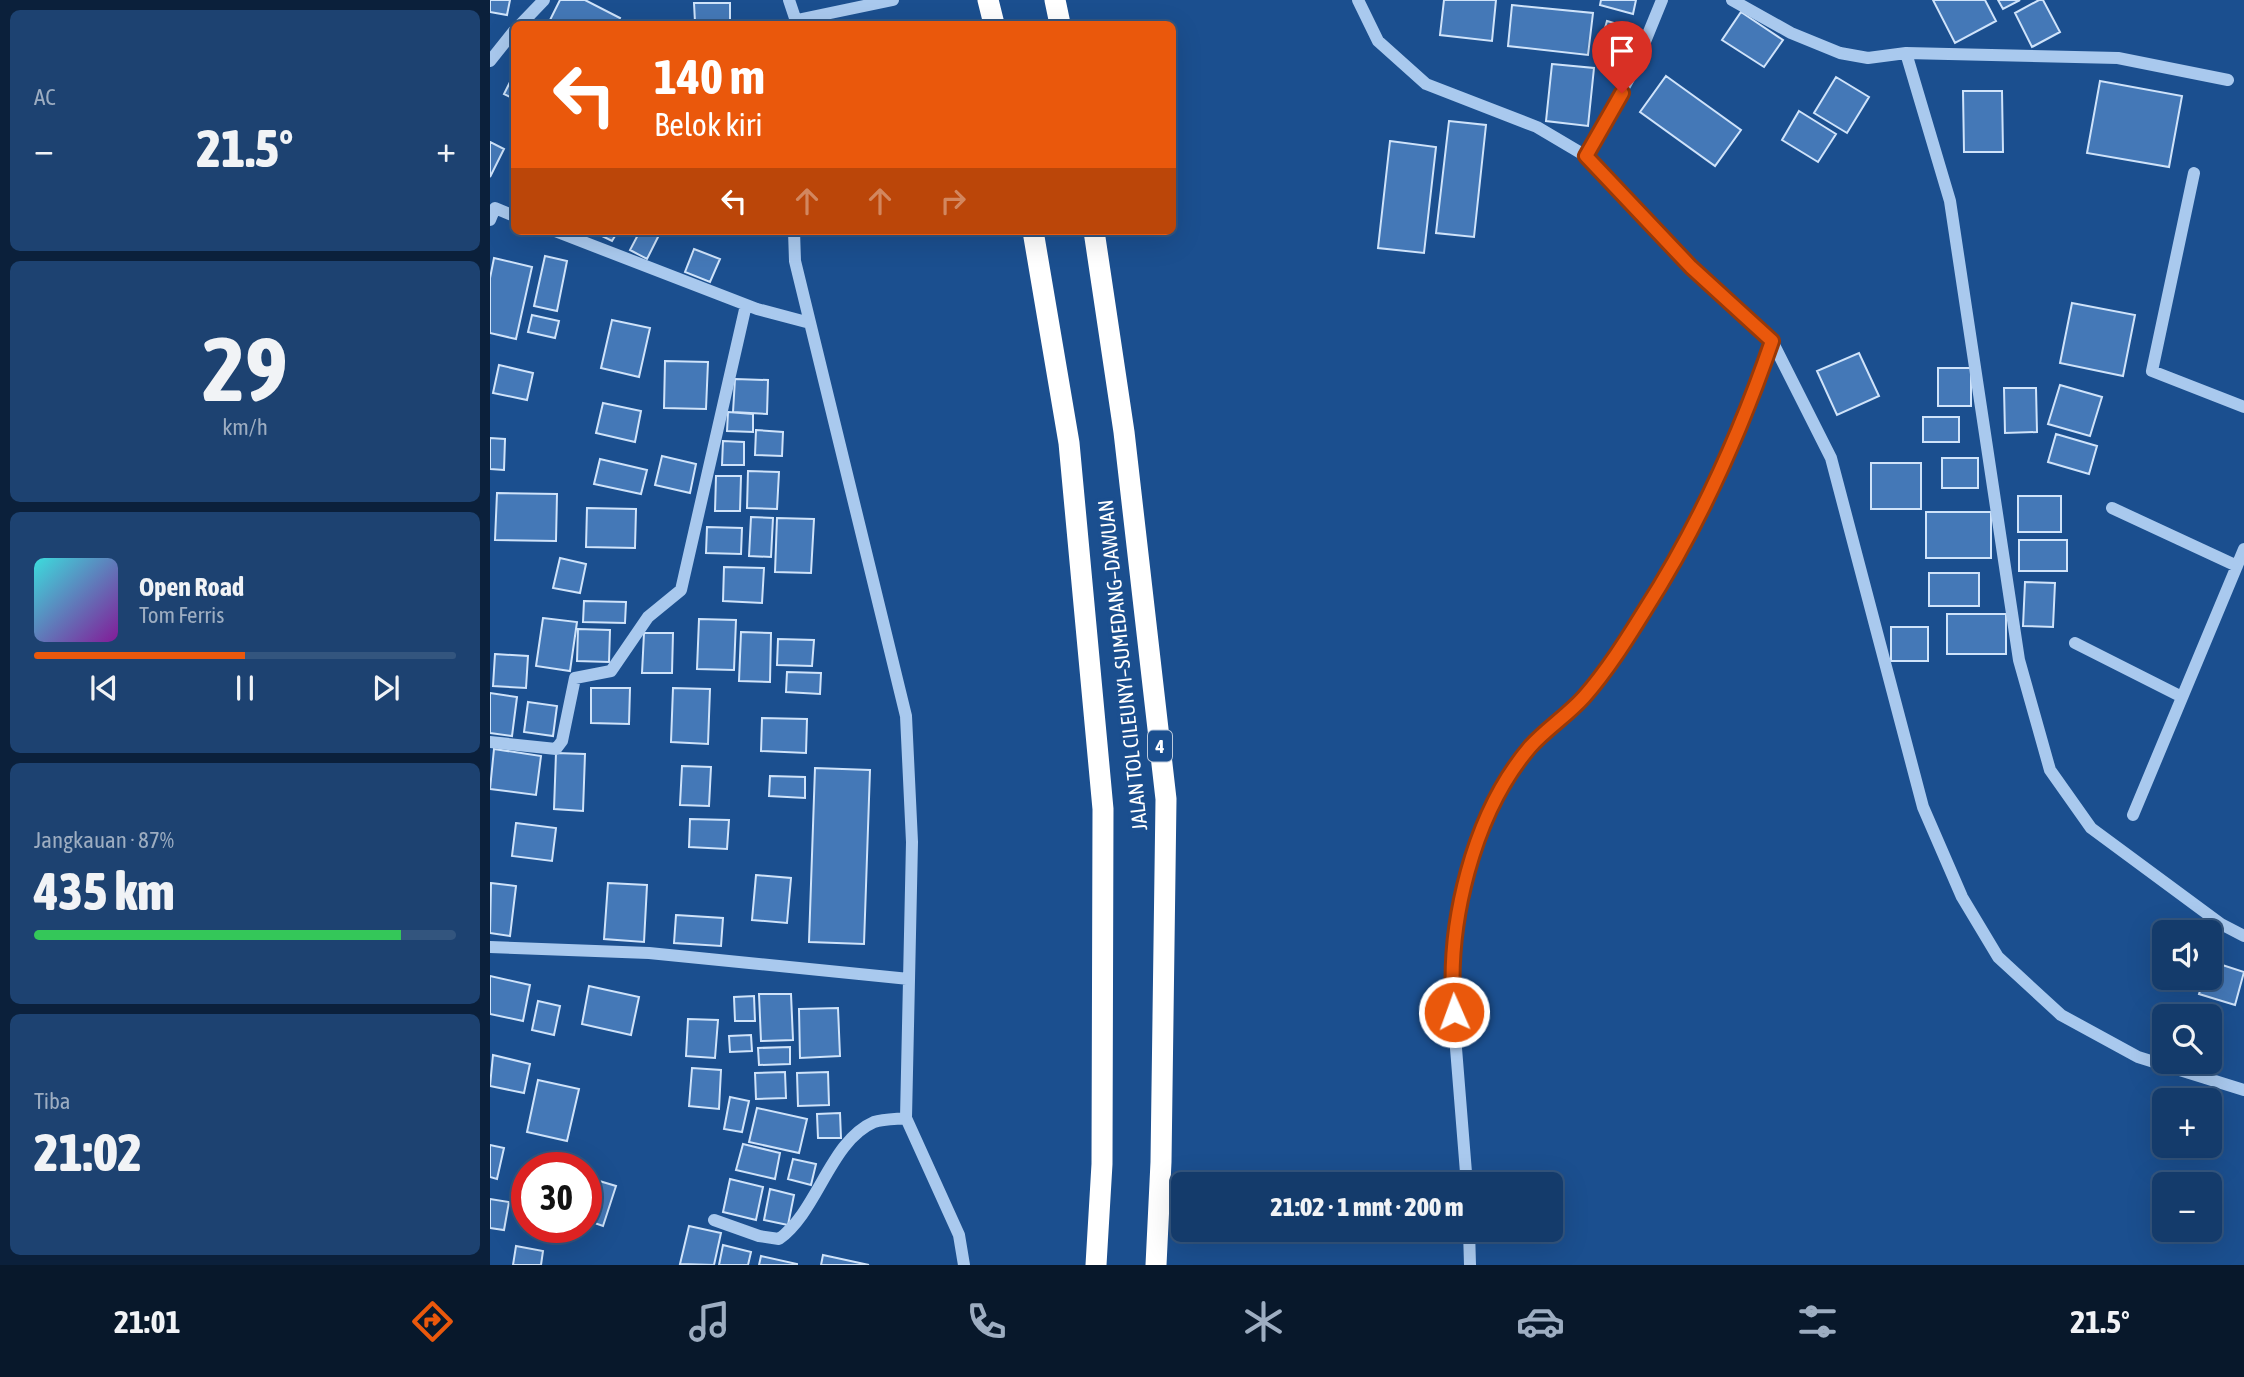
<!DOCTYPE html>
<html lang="id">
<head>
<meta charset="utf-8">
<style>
  body { margin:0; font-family:"Asap Condensed",sans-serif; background:#1d4271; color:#f1f3f6; height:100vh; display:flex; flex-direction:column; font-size:26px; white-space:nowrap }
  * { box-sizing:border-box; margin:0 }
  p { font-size:23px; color:#9dadc1 }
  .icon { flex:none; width:38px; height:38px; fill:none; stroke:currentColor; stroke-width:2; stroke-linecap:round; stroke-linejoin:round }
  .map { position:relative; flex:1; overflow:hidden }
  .side { display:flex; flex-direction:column; gap:10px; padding:10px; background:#0b203b; width:490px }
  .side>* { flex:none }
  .banner { position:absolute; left:21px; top:21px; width:665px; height:214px; border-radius:10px; box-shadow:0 7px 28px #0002,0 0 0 2px #33557e; background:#ea580c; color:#fff; overflow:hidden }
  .buttons { position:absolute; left:1662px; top:920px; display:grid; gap:14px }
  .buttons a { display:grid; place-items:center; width:70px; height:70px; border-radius:10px; background:#143b6b; box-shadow:0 7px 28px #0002,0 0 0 2px #33557e; font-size:35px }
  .speed { position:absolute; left:21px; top:1152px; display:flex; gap:14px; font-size:35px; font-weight:700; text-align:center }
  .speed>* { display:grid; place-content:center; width:91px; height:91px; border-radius:50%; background:#143b6b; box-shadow:0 7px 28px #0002,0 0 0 2px #33557e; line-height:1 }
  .speed .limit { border:10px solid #d22; background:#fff; color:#111 }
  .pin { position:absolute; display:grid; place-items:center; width:60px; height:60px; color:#fff; margin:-72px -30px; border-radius:50% 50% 50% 0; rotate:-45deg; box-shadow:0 0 7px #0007 }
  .pin .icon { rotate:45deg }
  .me { position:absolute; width:77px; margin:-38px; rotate:358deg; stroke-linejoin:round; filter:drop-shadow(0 0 5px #0008) }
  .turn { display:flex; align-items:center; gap:24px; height:147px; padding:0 28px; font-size:32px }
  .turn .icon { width:91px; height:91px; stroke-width:2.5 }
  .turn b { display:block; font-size:49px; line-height:60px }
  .lanes { display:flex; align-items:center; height:66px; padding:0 28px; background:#0003; justify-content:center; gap:35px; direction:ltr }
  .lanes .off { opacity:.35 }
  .big { font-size:52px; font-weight:800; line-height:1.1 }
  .side .widget { flex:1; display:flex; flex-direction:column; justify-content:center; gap:10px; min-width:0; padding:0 24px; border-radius:10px; background:#1d4271 }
  .side .dial { align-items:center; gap:0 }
  .dial b { font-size:91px; line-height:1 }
  .song { display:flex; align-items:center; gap:21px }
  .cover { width:84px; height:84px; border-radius:10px; background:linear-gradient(135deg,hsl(180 70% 55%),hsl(290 70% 35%)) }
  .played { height:7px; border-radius:4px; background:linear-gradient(90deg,#ea580c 50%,#33557e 50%) }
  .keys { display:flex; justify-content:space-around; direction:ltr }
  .heat { display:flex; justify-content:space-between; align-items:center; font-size:38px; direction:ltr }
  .charge { height:10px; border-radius:5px; background:linear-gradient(90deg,#34c759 87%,#33557e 0) }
  .trip { position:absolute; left:681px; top:1172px; width:392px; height:70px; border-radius:10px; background:#143b6b; box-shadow:0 7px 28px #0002,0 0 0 2px #33557e; font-weight:800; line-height:70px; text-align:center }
  .dock { display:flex; height:112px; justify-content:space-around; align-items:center; background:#08182b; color:#9dadc1 }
  .dock .icon { width:49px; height:49px }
  .dock .on { color:#ea580c }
  .dock b { font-size:32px; color:#f1f3f6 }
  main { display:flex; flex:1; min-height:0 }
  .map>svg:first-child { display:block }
</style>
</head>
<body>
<main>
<section class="side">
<div class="widget"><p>AC</p>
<div class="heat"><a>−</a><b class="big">21.5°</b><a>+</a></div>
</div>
<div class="widget dial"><b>29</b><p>km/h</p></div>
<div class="widget">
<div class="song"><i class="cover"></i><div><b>Open Road</b><p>Tom Ferris</p></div></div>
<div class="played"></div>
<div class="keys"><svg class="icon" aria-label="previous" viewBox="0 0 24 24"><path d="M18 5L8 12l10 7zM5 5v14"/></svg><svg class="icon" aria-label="pause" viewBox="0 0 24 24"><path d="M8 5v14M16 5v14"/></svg><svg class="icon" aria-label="next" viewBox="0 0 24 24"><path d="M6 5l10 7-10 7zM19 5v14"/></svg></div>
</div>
<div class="widget"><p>Jangkauan · 87%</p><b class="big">435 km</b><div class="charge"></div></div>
<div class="widget"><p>Tiba</p><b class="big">21:02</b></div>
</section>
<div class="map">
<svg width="1754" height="1265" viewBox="0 0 1754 1265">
  <rect width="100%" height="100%" fill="#1b4f8f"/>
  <path fill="#4478b7" stroke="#cfe3fa" stroke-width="2" d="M0 0H20L17 15 0 12Z
    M70 0H95L130 18 127 24H58Z
    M954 0H1006L1002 41 950 35Z
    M1111 0H1146L1143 14 1110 5Z
    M1443 0H1495L1506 21 1465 43Z
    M1508 0H1530L1513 9Z
    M1549 0H1553L1570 32 1542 47 1525 13Z
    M204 3H240V21L205 22Z
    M1022 5 1103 13 1098 55 1018 46Z
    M1251 12 1293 40 1274 67 1232 40Z
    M1117 21 1134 26 1124 64 1106 59Z
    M1062 64 1104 68 1098 126 1056 121Z
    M24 74V99L14 94Z
    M1176 76 1251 130 1225 166 1150 112Z
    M1346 77 1379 97 1357 133 1324 113Z
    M1610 81 1692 96 1679 167 1597 153Z
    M1473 91H1512L1513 152H1474Z
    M1309 111 1346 134 1328 162 1292 140Z
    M959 121 996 125 984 237 946 233Z
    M900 141 946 147 934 253 888 248Z
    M0 142 14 149 0 177Z
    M102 231H128L122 241Z
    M150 231H171L157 259 140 250Z
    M204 249 230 259 220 282 195 272Z
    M55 256 77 261 67 311 44 306Z
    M4 258 42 267 26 339 0 333V278Z
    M1582 303 1645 315 1633 376 1570 363Z
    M42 315 69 321 65 338 38 332Z
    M122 320 160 328 149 377 111 368Z
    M1369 353 1389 396 1347 415 1327 371Z
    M175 361 218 362 216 409 174 408Z
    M9 365 43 373 37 400 3 393Z
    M1448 368H1481V406H1448Z
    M245 379 278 380 277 414 243 412Z
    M1570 385 1612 397 1600 436 1558 424Z
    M1514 388H1546L1547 432 1515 433Z
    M113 403 151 411 145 442 106 433Z
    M238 412 263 414V432L237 431Z
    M1433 417H1469V442H1433Z
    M266 430 293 432 292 456 265 455Z
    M1566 434 1607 446 1599 474 1558 462Z
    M0 438 15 439 14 470 0 469Z
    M233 441 254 442V465H232Z
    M172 456 206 464 200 493 165 485Z
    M1452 458H1488V488H1452Z
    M110 459 157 470 151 494 104 484Z
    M1381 463H1431V509H1381Z
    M258 471 289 472 287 509 257 508Z
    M226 476H251L250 511H225Z
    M7 493 67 494 66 541 5 540Z
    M1528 496H1571V532H1528Z
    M97 508 146 509 145 548 96 547Z
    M1436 512H1501V558H1436Z
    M261 517 283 518 281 557 259 556Z
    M287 518 324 519 321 573 285 572Z
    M217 527 252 528 251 554 216 553Z
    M1529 540H1577V571H1529Z
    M70 558 96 564 90 593 63 588Z
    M234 567 274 568 272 603 233 601Z
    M1439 573H1489V606H1439Z
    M1535 582 1565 583 1563 627 1533 626Z
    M94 601 136 602 135 623 93 622Z
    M1457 614H1516V654H1457Z
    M53 618 87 622 80 671 46 666Z
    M209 619 246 620 244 670 207 669Z
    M1401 627H1438V661H1401Z
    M88 629 120 630 119 662 87 661Z
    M251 632 281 633 280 682 249 681Z
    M154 633H183L182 673H152Z
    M288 639 324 640 322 666 287 665Z
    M5 654 38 656 36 688 3 686Z
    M297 672 331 673 330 694 296 692Z
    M101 688H140L139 724 101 723Z
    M183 688 220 689 218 744 181 742Z
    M0 693 27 697 22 736 0 733Z
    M38 702 67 706 63 736 34 732Z
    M272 718 317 719 316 753 271 751Z
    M4 749 51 756 46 795 0 789Z
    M66 753 95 754 93 811 64 809Z
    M192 766 221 767 219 806 190 805Z
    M325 768 380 770 374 944 319 942Z
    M280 776 315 777V798L279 796Z
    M200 819 239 820 237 849 199 847Z
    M26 823 66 828 62 861 22 856Z
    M266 875 301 878 297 923 262 920Z
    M1 883 26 886 20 936 0 933Z
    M118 883 157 885 154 942 114 939Z
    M186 915 233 918 231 946 184 943Z
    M1720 961 1754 972 1745 1005 1709 994 1714 978H1720Z
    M0 976 40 985 33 1021 0 1014Z
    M99 986 149 997 141 1035 92 1024Z
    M269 994H301L303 1040 271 1041Z
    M264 996 265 1021H245L244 997Z
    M48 1001 70 1006 64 1035 42 1030Z
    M348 1008 350 1056 310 1058 309 1009Z
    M198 1019 228 1020 225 1058 196 1056Z
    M261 1035 262 1051 240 1052 239 1036Z
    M300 1047V1064L269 1065 268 1048Z
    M3 1055 40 1064 34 1093 0 1086Z
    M202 1068 231 1070 229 1109 199 1106Z
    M295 1072 296 1098 266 1099 265 1073Z
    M338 1072 339 1105 308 1106 307 1073Z
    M48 1080 89 1089 77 1141 37 1132Z
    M240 1097 259 1101 252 1132 234 1129Z
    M267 1108 317 1119 309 1153 259 1142Z
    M350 1113 351 1138H328L327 1114Z
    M253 1144 290 1153 285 1179 246 1170Z
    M0 1145 14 1148 7 1179 0 1177Z
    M303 1159 326 1164 321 1185 298 1179Z
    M96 1177 126 1186 113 1226 96 1220Z
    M240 1179 273 1187 266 1220 233 1212Z
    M280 1189 304 1195 298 1225 274 1220Z
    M0 1199 19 1202 14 1230 0 1228Z
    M199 1226 231 1233 224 1265 190 1264Z
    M233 1245 261 1252 258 1265H229Z
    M26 1246 53 1251 51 1265H23Z
    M333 1255 379 1265H331Z
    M271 1256 307 1264V1265H269Z"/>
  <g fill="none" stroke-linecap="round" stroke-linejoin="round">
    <path stroke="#a9c9ee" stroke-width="12" d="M299 0 307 24
      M868 0 888 41 936 84 1047 127 1096 156 1201 267 1282 341 1341 458 1433 807 1472 897 1508 957 1571 1015 1648 1057 1754 1090
      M1242 0 1301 33 1350 53 1378 58 1416 53 1628 58 1738 80
      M307 20 403 0
      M31 24 54 0
      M1416 53 1460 201 1529 660 1560 770 1601 828 1731 924 1754 936
      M0 61 24 31
      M1096 156 1143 71 1172 0
      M1704 173 1662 371 1754 407
      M0 220 5 208 24 216
      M65 231 267 309 320 323
      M304 231 305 261 416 716 422 842 416 1118 469 1235 474 1265
      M1622 508 1747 566
      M1585 643 1692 697
      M0 742 66 749 72 741 85 678 121 671 158 617 191 590 256 305
      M1643 815 1754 549
      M0 947 159 953 419 979
      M977 1185 961 986 973 886 1005 797 1040 747 1094 697 1156 609 1215 503 1263 397 1282 341
      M224 1220 269 1236 289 1239C328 1211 340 1141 384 1122 393 1119 406 1119 416 1118
      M979 1230 980 1265"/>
    <path stroke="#fff" stroke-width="21" d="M498 0 504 24
      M565 0 570 24
      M543 231 579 443 613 809 612 1164 606 1265
      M604 231 634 432 676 799 671 1162 666 1265"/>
  </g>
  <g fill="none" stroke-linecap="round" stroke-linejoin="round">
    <defs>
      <path id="route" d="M964 1012C956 925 983 814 1040 747 1056 729 1078 715 1094 697 1117 671 1137 639 1155 610 1208 527 1250 434 1282 341L1201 267 1096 156 1132 93"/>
    </defs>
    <use href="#route" stroke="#983908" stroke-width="18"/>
    <use href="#route" stroke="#ea580c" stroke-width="12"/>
  </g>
  <g text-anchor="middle" stroke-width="7" stroke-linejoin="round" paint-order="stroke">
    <rect fill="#1b4f8f" stroke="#bbcadd" stroke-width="2" x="658" y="730.5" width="24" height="31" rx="5"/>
    <g font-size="19" font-weight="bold" fill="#fff">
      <text x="670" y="753">4</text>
    </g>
    <g font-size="21" fill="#fff" stroke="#1b4f8f">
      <text transform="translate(633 665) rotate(-96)" y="7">JALAN TOL CILEUNYI–SUMEDANG–DAWUAN</text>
    </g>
  </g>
</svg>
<div class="buttons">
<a><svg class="icon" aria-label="sound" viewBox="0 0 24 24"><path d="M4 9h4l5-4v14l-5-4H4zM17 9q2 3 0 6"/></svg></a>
<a><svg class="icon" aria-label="search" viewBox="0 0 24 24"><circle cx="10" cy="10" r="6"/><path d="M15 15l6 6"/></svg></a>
<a>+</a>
<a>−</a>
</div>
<div class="speed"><div class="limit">30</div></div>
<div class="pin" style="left:1132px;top:93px;background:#d93025"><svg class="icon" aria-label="arrive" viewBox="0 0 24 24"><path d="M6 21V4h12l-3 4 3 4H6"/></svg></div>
<svg class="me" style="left:964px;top:1012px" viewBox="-20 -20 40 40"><circle r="17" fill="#ea580c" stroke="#fff" stroke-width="3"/><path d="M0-11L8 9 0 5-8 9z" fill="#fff"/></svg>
<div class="trip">21:02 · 1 mnt · 200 m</div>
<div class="banner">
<div class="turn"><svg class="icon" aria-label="left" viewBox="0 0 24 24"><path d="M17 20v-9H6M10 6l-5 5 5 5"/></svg><div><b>140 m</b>Belok kiri</div></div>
<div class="lanes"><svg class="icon" aria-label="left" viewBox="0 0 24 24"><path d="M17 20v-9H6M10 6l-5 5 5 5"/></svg><svg class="icon off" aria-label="ahead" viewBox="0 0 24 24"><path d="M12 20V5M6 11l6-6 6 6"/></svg><svg class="icon off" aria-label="ahead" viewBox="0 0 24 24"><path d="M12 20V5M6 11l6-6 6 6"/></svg><svg class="icon off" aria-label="right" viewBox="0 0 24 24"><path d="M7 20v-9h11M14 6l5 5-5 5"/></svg></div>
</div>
</div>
</main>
<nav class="dock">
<b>21:01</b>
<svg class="icon on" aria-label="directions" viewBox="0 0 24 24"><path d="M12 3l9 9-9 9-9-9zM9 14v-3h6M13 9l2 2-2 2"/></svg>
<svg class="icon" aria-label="music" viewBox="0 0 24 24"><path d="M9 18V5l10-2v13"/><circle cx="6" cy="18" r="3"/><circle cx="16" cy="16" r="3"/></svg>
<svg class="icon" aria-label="phone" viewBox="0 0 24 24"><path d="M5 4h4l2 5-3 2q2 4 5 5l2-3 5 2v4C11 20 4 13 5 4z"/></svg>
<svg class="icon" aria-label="climate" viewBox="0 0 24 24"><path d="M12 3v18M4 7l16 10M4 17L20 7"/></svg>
<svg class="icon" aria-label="car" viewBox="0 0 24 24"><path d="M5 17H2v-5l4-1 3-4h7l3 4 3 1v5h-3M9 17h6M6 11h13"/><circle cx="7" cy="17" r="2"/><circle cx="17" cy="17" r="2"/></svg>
<svg class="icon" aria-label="filters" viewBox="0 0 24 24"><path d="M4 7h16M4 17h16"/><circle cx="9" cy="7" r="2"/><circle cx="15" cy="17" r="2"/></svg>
<b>21.5°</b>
</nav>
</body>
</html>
